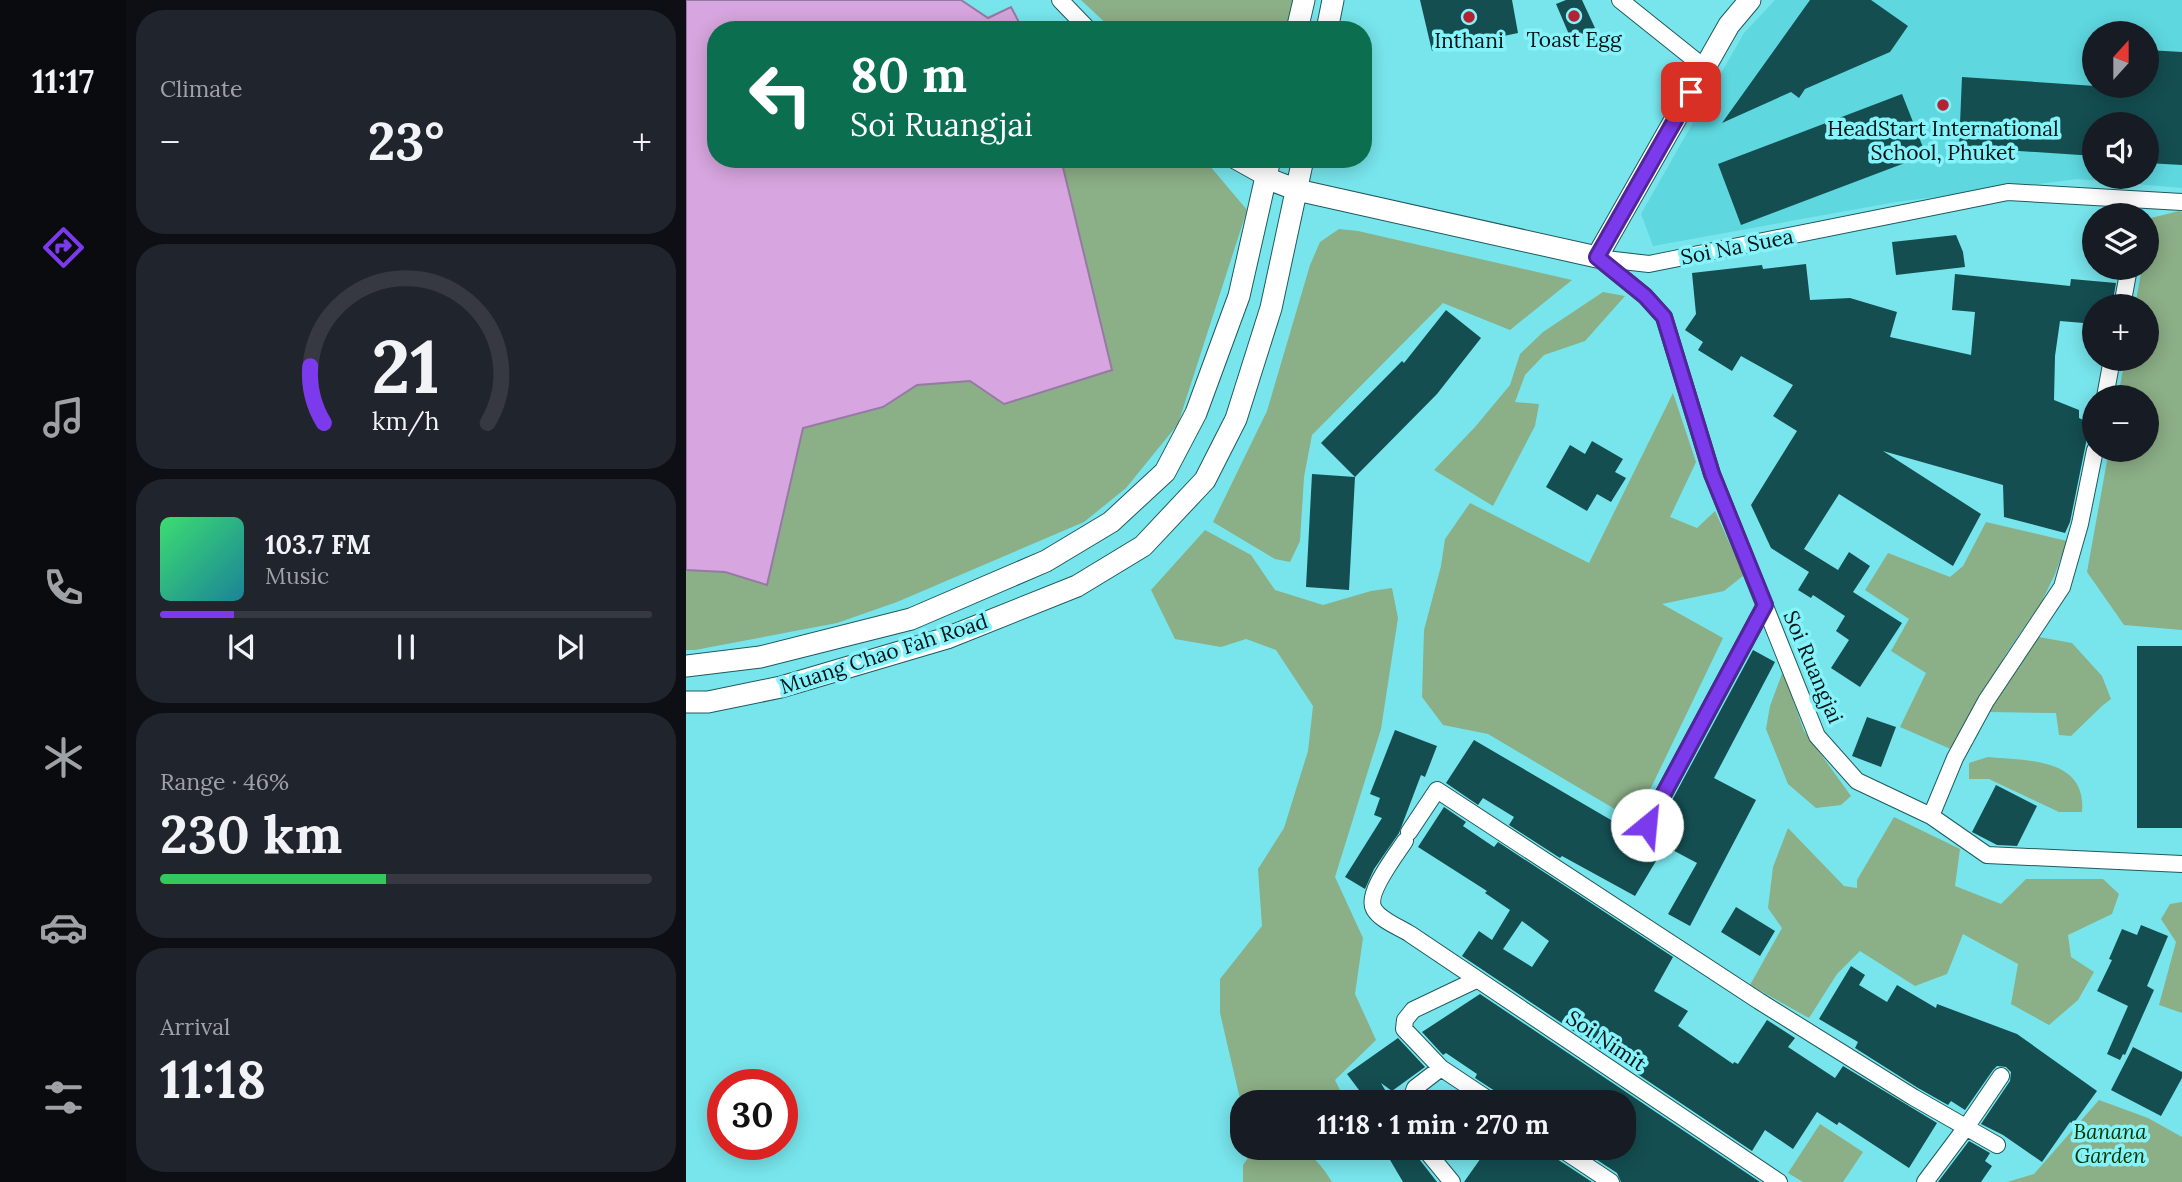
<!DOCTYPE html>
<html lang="en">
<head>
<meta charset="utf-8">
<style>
  body { margin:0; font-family:Lora,serif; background:#20242c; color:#f1f3f6; height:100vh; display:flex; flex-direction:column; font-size:26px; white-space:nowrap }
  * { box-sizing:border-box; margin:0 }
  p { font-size:23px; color:#9ea1a6 }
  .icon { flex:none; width:38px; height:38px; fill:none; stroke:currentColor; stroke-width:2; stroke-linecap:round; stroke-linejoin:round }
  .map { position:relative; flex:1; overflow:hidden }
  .side { display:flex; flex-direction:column; gap:10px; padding:10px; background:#0d0f14; width:560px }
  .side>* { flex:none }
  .guide { position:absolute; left:21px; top:21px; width:665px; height:147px; border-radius:28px; box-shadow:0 4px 18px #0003; background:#0b6e4f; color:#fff; overflow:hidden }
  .needle { width:46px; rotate:21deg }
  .buttons { position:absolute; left:1396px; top:21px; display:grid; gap:14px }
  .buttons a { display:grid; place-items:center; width:77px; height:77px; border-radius:50%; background:#171b24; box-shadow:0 4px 18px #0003; font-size:35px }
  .speed { position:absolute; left:21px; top:1069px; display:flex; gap:14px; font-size:35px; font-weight:700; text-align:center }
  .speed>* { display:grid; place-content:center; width:91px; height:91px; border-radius:50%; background:#171b24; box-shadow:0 4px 18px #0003; line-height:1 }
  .speed .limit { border:10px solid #d22; background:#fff; color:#111 }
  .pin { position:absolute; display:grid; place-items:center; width:60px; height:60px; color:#fff; margin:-30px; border-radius:14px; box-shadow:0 4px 10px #0006 }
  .me { position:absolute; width:77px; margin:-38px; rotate:28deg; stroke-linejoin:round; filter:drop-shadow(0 0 5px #0008) }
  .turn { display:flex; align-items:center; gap:24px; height:147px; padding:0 28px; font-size:32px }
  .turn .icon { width:91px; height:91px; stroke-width:2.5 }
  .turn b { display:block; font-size:49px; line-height:60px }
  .big { font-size:52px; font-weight:700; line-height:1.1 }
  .side .card { flex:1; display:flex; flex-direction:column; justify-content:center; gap:10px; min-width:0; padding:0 24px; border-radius:28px; background:#20242c }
  .side .dial { align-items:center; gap:0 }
  .dial svg { height:182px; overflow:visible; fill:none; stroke:#363941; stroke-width:7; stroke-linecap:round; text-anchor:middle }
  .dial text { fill:#f1f3f6; stroke:none }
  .song { display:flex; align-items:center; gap:21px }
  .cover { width:84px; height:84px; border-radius:10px; background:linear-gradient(135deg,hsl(140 70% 55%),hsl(190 70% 35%)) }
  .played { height:7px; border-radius:4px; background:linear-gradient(90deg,#7c3aed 15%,#363941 15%) }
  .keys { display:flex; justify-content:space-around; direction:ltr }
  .heat { display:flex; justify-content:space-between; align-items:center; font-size:38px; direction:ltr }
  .charge { height:10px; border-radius:5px; background:linear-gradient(90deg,#34c759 46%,#363941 0) }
  .trip { position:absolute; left:544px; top:1090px; width:406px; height:70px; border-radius:28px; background:#171b24; box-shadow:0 4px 18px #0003; font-weight:700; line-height:70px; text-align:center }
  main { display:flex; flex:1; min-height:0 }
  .tab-bar { display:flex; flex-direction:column; width:126px; justify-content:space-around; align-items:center; background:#090b0e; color:#9ea1a6 }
  .tab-bar .icon { width:49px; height:49px }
  .tab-bar .current { color:#7c3aed }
  .tab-bar b { font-size:32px; color:#f1f3f6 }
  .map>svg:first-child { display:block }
</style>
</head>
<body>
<main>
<nav class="tab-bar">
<b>11:17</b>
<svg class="icon current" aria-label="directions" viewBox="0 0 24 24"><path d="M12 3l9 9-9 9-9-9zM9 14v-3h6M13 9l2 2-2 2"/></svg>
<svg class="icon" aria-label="music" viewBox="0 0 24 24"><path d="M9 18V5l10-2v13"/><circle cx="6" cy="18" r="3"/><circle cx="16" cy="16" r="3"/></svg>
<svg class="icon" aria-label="phone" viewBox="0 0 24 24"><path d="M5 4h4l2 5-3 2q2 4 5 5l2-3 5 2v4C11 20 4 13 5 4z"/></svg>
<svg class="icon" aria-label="climate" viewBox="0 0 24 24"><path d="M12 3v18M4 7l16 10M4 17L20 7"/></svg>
<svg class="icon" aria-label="car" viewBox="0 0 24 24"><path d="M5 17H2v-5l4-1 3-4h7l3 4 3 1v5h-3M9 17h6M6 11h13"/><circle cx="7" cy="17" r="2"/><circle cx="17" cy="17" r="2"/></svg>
<svg class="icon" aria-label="filters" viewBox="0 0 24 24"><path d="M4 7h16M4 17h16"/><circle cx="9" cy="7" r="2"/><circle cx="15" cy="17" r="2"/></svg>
</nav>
<section class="side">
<div class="card"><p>Climate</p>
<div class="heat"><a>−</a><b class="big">23°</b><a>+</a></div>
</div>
<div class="card dial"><svg viewBox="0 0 100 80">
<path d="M14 69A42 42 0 1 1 86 69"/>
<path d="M14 69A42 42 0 0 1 8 44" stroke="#7c3aed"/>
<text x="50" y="56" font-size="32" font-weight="700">21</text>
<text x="50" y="72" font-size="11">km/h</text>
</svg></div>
<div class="card">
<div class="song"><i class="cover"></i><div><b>103.7 FM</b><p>Music</p></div></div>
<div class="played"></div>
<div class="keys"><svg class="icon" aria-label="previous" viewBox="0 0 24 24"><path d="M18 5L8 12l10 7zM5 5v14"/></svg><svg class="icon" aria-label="pause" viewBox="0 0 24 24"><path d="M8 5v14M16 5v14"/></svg><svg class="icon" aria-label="next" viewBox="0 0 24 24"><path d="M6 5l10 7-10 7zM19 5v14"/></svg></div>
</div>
<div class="card"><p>Range · 46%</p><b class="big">230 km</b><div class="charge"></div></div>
<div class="card"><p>Arrival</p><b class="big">11:18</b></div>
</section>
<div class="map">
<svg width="1496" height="1182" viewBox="0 0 1496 1182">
  <rect width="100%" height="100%" fill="#78e5ec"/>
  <path fill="#5ed7df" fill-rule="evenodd" d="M1089 0H1496V188L1392 179 1210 202 967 246 955 214 1058 33ZM1409 33H1461V86H1409ZM1409 124H1461V177H1409Z"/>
  <path fill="#8baf86" d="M395 0H608L602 30H427Z
    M375 159H518L561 210 492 424 440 488 398 522 211 602 151 623 9 650H0V570L39 572 81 585 117 428 197 408 231 385 284 381 318 404 426 370Z
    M1493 211 1496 212V630L1438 625 1401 572 1423 450H1461V397H1432L1439 359H1461V306H1449L1456 268H1461V240L1465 218Z
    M653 229 672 231 886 280 824 330 757 303 626 435 618 477 614 541 604 562 589 559 527 522 581 411 624 265 634 242Z
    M917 292 939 296 899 341 858 355 839 375 829 402 853 404 849 426 807 506 748 470 789 427 824 385 834 354 857 332Z
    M987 393 1010 462 984 517 1011 528 1029 511 1058 575 1038 591 976 604 1037 638 949 821 802 734 757 725 736 697 738 630 755 566 759 539 784 503 903 563Z
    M1300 522 1381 541 1369 574 1356 601 1320 654 1267 750 1214 727 1240 673 1205 651 1223 619 1179 590 1202 553 1264 577 1277 566Z
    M519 530 565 555 589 590 637 605 685 591 706 588 712 618 695 729 649 877 677 938 669 994 690 1040 649 1080 660 1102H589L554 1099 534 1013V979L576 926 572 869 598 828 622 751 627 706 590 650 560 639 535 647 489 639 465 590Z
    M1353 637 1386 643 1416 676 1425 699 1416 706 1385 736 1373 735 1370 713 1303 712 1322 678Z
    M1097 671 1118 731 1165 796 1155 805 1130 808 1102 784 1080 729 1084 706Z
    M1302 757C1340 761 1401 757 1396 812H1373L1303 779H1283V763Z
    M1208 817 1274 849 1269 886 1315 904 1340 879H1417L1433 894 1426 914 1382 935 1385 957 1408 972 1392 1000 1363 1025 1325 1004 1332 964 1277 934 1261 974 1229 986 1174 951 1151 974 1123 1018 1064 985 1096 928 1082 908 1087 867 1102 828 1158 886 1171 888V880Z
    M1496 902V1013L1473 1005 1490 942 1475 919 1484 904Z
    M1413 1100 1462 1118 1496 1137V1182H1321L1348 1174Z
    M1134 1124 1177 1152 1157 1182H1117L1102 1173Z
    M569 1148C610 1148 622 1143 646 1182H557V1165Z"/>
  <path fill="#d7a5df" stroke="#967aa3" stroke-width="2" d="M0 0H275L302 18 325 7 337 30H30V159H375L426 370 318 404 284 381 231 385 197 407 117 428 81 585 39 572 0 570Z"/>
  <path fill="#144e51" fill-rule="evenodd" d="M734 0H826L832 33 746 51Z
    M880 0H896L909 28 885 39 870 4Z
    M1124 0H1185L1222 26 1204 52 1119 89 1113 98 1105 92 1036 123Z
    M1461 50 1496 52V165L1461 163V124H1409V156L1273 147 1276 77 1409 86H1461Z
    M1216 94 1240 155 1055 225 1032 164Z
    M1270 235 1277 252 1279 267 1210 275 1206 242Z
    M1120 264 1124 300 1164 298 1211 312 1204 337 1285 355 1289 312 1266 310 1269 274 1384 286 1385 279 1430 283 1426 306H1409V324L1374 321 1369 356 1368 400 1393 410V418L1404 423 1384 522 1379 533 1318 517 1317 485 1197 451 1295 514 1267 566 1153 494 1118 549 1152 570 1163 552 1184 566 1167 592 1216 623 1174 687 1145 668 1163 640 1150 631 1159 616 1127 595 1125 598 1112 590 1123 572 1085 548 1065 505 1111 431 1087 416 1107 385 1055 356 1046 371 1012 350 1017 342 999 330 1010 314 1006 273 1076 265 1077 269Z
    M760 310 795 338 751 394 669 477 635 443 716 361 718 363Z
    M906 441 937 459 929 472 940 478 925 502 911 494 901 511 860 487 884 445 899 454Z
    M626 474 669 477 663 590 620 587Z
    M1451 646H1496V828H1451Z
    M1067 650 1089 662 1028 778 1070 800 1004 926 982 914 1011 863 979 846 949 896 876 856 874 858 823 825 828 817 797 798 792 805 760 783 788 740 961 841 970 830Z
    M1181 717 1210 727 1195 767 1166 756Z
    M709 730 751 746 739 777 735 775 713 833 688 869 679 889 659 877 696 818 688 815 694 798 684 794Z
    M1310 785 1351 806 1331 846 1311 845 1286 832Z
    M758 807 780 822 777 826 808 847 812 842 987 957 968 991 1002 1011 992 1026 1047 1064 1048 1062 1052 1064 1081 1020 1109 1038 1102 1047 1149 1078 1157 1066 1251 1123 1223 1168 1153 1122 1151 1125 1131 1112 1107 1149 1079 1130 1066 1151 776 956 793 931 806 940 824 910 799 893 801 891 732 847ZM836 921 863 941 846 967 817 949Z
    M1050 907 1089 931 1074 956 1035 932Z
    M1455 925 1482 936 1461 986 1468 990 1439 1055 1437 1054 1434 1060 1421 1054 1442 1006 1411 991 1426 960 1423 959 1436 929 1451 935Z
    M1165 966 1179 975 1173 985 1201 1002 1211 985 1250 1008 1251 1004 1331 1034 1411 1091 1387 1124 1384 1122 1356 1162 1317 1135 1295 1124 1324 1081 1325 1072 1320 1067 1311 1066 1307 1070 1279 1110 1265 1101 1262 1105 1232 1088 1169 1048 1172 1042 1133 1019Z
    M794 994 1074 1182H935L931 1173 893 1148H938V1102H816L812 1093 789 1078 791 1074 760 1053 757 1055 736 1032Z
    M712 1038 739 1067 706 1091 695 1083 706 1102H682L661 1074Z
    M1447 1047 1496 1072V1078L1475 1116 1425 1090Z
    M1283 1141 1304 1153 1299 1161 1306 1166 1295 1182H1252Z
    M697 1148H728L730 1155 751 1182H717Z
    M802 1148H864L868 1157 906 1182H778Z"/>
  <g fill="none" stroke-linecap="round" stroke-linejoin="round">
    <defs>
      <path id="minor" d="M374 0 403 30
        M934 0 1019 68
        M546 159 580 178
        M911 257 959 296 978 317 1026 474 1131 736 1171 781 1245 816 1301 855 1496 864
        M911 258 963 264 1322 192 1496 202
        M1436 306 1443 268
        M1419 397 1426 359
        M1245 816 1269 758 1300 701 1376 587 1394 524 1409 450
        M961 825 1079 605
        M723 832 751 790 1073 1001 1227 1097 1311 1145
        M719 841C710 855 679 894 688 909 694 920 713 927 724 934L1093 1182
        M790 980 727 1010 719 1020 718 1029 755 1068 806 1102
        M724 1102 729 1088 755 1068
        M738 1148 766 1182
        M874 1148 925 1182
        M1239 1182 1281 1126 1315 1076"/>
      <path id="tertiary" d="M611 30 618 0
        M641 30 647 0
        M580 178 611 190 911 257 1043 25 1064 0
        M0 666 74 657 225 619 360 561 425 522 479 472 510 413 553 296 584 159
        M0 702H22L95 687 261 638 391 586 457 546 519 480 550 419 585 308 617 159"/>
    </defs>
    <use href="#minor" stroke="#1f5a5e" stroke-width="18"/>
    <use href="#tertiary" stroke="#1f5a5e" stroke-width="23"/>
    <use href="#minor" stroke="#fff" stroke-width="16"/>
    <use href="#tertiary" stroke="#fff" stroke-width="21"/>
  </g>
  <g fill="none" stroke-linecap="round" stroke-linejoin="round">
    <defs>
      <path id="route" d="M961 825 1079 605 1026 474 978 317 959 296 911 257 1005 92"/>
    </defs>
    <use href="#route" stroke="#51269a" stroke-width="18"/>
    <use href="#route" stroke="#7c3aed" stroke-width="12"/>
  </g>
  <g fill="#b32132" stroke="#86f2f9" stroke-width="2.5">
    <circle cx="888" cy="16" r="7"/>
    <circle cx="783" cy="17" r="7"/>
    <circle cx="1257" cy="105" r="7"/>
  </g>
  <g text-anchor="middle" stroke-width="7" stroke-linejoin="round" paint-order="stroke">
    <g font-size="21" fill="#001517" stroke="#86f2f9">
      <text x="888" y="47">Toast Egg</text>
      <text x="783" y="48">Inthani</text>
      <text x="1257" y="136">HeadStart International<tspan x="1257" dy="24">School, Phuket</tspan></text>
    </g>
    <g font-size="21" fill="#001517" stroke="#86f2f9">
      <text transform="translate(1051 247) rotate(-11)" y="7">Soi Na Suea</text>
      <text transform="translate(198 654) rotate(-18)" y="7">Muang Chao Fah Road</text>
      <text transform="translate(1127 667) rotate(67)" y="7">Soi Ruangjai</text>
      <text transform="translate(920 1041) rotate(34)" y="7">Soi Nimit</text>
    </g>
    <g font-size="21" font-style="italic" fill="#023800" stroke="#86f2f9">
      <text x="1424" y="1139">Banana<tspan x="1424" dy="24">Garden</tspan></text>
    </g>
  </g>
</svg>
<div class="buttons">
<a><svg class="needle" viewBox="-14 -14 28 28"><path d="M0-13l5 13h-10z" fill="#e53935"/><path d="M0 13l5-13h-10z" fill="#9ea1a6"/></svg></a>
<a><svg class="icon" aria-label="sound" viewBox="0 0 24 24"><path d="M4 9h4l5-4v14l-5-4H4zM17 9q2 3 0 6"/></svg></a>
<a><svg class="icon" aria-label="layers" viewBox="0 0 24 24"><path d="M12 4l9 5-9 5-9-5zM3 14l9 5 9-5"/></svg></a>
<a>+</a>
<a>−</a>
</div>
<div class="speed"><div class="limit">30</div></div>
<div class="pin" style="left:1005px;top:92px;background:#d93025"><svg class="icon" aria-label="arrive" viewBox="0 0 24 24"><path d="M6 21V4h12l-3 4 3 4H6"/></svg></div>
<svg class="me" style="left:961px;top:825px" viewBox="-20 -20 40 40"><circle r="19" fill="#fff"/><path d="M0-13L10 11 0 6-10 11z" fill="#7c3aed"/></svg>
<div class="trip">11:18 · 1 min · 270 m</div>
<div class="guide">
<div class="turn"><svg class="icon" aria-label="left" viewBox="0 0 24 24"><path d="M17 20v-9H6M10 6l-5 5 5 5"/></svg><div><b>80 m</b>Soi Ruangjai</div></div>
</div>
</div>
</main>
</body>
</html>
